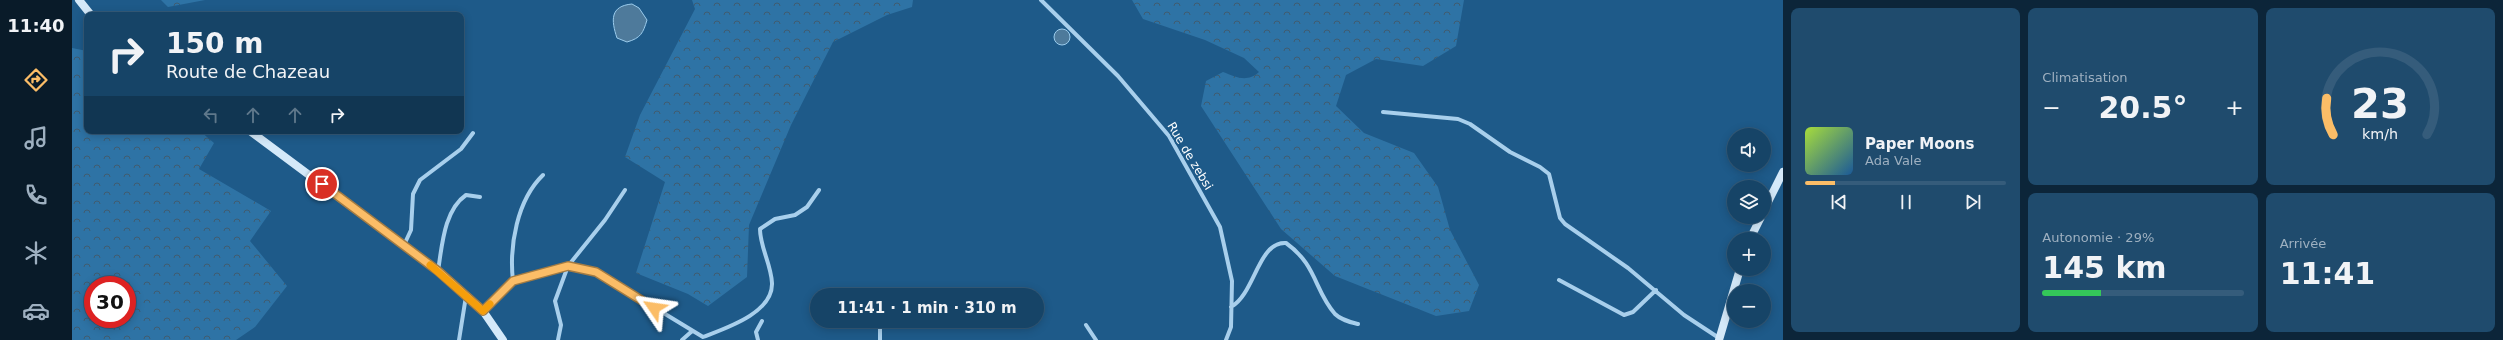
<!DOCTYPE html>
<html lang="fr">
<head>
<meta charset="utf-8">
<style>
  body { margin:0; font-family:"DejaVu Sans",sans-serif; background:#1f4b6d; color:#f1f3f6; height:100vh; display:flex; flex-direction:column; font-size:15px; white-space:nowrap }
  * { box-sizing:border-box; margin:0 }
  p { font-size:13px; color:#9eb0c0 }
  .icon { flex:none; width:22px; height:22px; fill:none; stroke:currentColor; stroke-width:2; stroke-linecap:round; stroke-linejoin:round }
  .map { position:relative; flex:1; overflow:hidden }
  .sheet { display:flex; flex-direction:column; gap:8px; padding:8px; background:#0c2539; width:720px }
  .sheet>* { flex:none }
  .guide { position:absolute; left:12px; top:12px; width:380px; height:122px; border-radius:8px; box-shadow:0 2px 10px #0003,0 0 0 1px #355c7b; background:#164467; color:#f1f3f6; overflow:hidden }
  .controls { position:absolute; left:1655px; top:128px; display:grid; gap:8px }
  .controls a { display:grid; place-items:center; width:44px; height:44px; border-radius:50%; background:#164467; box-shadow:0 2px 10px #0003,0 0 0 1px #355c7b; font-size:20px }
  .speed { position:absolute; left:12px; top:276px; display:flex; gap:8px; font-size:20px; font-weight:700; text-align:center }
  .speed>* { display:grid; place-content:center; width:52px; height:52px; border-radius:50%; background:#164467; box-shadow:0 2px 10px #0003,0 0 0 1px #355c7b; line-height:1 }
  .speed .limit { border:6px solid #d22; background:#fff; color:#111 }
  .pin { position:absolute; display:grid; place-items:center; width:34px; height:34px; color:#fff; margin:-17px; border:2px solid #fff; border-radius:50%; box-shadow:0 1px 4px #0007 }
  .me { position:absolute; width:44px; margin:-22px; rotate:302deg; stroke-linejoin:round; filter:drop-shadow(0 0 3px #0008) }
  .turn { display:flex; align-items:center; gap:14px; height:84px; padding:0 16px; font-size:18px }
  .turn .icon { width:52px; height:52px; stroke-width:2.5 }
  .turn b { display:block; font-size:28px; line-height:34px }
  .lanes { display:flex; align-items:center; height:38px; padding:0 16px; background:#0003; justify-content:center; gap:20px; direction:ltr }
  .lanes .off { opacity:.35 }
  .big { font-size:30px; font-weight:700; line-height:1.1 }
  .sheet .tile { flex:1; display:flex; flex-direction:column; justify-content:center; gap:6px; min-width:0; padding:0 14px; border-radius:8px; background:#1f4b6d }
  .sheet .dial { align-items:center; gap:0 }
  .dial svg { height:104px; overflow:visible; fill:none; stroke:#355c7b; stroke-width:7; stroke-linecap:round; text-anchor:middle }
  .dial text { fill:#f1f3f6; stroke:none }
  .song { display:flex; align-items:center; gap:12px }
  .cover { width:48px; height:48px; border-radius:6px; background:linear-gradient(135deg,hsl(80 70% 55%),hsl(210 70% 35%)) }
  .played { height:4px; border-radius:2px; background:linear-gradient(90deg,#fbbd67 15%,#355c7b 15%) }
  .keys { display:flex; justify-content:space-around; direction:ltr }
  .heat { display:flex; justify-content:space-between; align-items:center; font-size:22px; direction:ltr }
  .charge { height:6px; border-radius:3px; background:linear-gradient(90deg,#34c759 29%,#355c7b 0) }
  .sheet .tiles { flex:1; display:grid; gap:8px; grid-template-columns:repeat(3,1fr) }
  .tile:first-child { grid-row:span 2 }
  .trip { position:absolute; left:738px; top:288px; width:234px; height:40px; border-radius:20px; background:#164467; box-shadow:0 2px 10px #0003,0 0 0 1px #355c7b; font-weight:700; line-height:40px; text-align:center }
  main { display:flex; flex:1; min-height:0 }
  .tab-bar { display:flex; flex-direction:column; width:72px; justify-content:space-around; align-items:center; background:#091b29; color:#9eb0c0 }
  .tab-bar .icon { width:28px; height:28px }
  .tab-bar .current { color:#fbbd67 }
  .tab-bar b { font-size:18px; color:#f1f3f6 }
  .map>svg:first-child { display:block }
</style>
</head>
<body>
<main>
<nav class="tab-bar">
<b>11:40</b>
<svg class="icon current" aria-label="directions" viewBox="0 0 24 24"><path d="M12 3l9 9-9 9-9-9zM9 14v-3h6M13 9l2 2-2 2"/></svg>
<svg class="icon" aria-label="music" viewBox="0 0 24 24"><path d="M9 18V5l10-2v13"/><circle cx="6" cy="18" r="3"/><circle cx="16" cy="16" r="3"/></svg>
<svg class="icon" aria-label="phone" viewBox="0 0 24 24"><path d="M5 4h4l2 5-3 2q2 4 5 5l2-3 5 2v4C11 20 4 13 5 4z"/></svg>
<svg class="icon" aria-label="climate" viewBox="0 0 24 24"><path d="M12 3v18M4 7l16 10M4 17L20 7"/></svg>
<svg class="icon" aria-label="car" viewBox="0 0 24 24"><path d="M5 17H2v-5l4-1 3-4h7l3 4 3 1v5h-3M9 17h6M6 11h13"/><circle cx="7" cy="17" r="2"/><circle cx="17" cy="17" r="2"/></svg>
</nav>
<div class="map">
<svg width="1711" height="340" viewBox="0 0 1711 340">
  <defs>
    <pattern id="forest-crowns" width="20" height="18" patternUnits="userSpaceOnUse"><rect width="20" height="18" fill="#2e73a5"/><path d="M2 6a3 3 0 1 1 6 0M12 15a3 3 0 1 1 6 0" fill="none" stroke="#405c70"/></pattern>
  </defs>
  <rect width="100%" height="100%" fill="#1e5a89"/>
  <path fill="url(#forest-crowns)" fill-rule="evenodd" d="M89 0H133L96 7Z
    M620 0H841L840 7 815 15 761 42 719 125 677 225 675 277 636 306 616 294 564 273 593 182 553 157 568 115 623 9Z
    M1060 0H1392L1384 46 1351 66 1304 59 1274 75 1264 106 1292 133 1342 153 1366 187 1378 230 1407 285 1397 311 1364 316 1263 276 1209 229 1129 106 1134 81 1151 72C1164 77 1175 83 1187 72L1172 58 1133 40 1071 19Z
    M0 48 15 51V131H128L142 143 127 169 199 211 178 241 215 286 183 327 164 340H0ZM21 285H55V319H21Z"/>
  <path fill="#4e7a9b" stroke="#9bcced" d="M560 4 567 8 575 20C571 33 569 38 555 42L545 38C539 20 538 6 560 4Z
    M982 37a8 8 0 1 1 16 0a8 8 0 1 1-16 0Z"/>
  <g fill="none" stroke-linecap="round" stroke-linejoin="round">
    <path stroke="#a8cfec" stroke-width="4" d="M969 0 1046 76 1097 136 1148 227 1160 281 1159 327 1154 340
      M1311 112 1386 119 1398 124 1438 152 1468 167 1477 174 1488 218 1493 224 1556 268 1612 315 1647 338
      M332 245 339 230 341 194 348 180 389 149 401 133
      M366 271C370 246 372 210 394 195L408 197
      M1487 280 1552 315 1561 312 1584 290
      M441 281C437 246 445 200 471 175
      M1159 307C1183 294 1186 241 1214 243 1245 265 1242 290 1263 314 1269 320 1278 322 1286 324
      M411 311 441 281 496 266 524 272 631 337C654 328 701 313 700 283 699 264 688 247 688 229L703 219 723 215 735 207 747 190
      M1014 325 1024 340
      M387 340 394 296
      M486 340 489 325 483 301 496 266 533 220 553 190
      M610 340 619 332
      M686 340 684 332 690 321
      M808 340V321"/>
    <path stroke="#d4e9f9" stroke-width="8" d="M7 0 19 15
      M178 131 366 271 411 311 431 340
      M1692 210 1711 172
      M1678 239 1689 217
      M1647 340 1668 269"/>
  </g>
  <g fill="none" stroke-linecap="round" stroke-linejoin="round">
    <defs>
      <path id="route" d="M250 184 366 271 411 311 441 281 496 266 524 272 582 308"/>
    </defs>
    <use href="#route" stroke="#a37b43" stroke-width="10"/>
    <use href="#route" stroke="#fbbd67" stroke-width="7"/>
    <path stroke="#f59e0b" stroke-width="7" d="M358 265 411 311 418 304"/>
  </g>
  <g text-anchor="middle" stroke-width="4" stroke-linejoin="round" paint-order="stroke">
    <g font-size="12" fill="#fff" stroke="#1e5a89">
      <text transform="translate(1118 156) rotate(59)" y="4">Rue de zebsi</text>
    </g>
  </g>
</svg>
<div class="controls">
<a><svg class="icon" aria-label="sound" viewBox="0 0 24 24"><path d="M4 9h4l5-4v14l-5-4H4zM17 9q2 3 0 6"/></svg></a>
<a><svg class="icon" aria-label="layers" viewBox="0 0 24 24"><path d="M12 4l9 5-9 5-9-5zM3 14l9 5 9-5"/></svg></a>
<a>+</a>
<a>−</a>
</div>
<div class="speed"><div class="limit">30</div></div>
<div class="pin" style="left:250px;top:184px;background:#d93025"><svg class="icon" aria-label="arrive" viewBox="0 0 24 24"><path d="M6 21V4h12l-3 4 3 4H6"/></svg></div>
<svg class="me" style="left:582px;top:308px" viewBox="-20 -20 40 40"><path d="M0-17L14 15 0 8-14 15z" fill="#fbbd67" stroke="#fff" stroke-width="4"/></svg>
<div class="trip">11:41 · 1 min · 310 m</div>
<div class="guide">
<div class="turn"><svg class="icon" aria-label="right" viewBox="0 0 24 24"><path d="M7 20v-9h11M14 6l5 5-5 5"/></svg><div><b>150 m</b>Route de Chazeau</div></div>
<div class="lanes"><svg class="icon off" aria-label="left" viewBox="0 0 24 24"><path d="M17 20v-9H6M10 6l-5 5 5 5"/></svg><svg class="icon off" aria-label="ahead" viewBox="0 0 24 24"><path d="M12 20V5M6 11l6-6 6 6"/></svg><svg class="icon off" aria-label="ahead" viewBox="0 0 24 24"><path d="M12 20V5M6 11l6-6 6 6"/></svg><svg class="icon" aria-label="right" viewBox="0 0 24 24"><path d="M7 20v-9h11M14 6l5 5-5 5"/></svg></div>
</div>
</div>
<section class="sheet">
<div class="tiles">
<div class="tile">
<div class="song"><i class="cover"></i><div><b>Paper Moons</b><p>Ada Vale</p></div></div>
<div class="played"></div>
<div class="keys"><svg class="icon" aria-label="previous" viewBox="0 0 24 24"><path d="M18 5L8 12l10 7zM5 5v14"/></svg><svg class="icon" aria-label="pause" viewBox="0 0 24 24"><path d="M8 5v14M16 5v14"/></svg><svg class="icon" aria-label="next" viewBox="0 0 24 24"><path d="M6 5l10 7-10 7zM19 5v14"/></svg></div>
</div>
<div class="tile"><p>Climatisation</p>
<div class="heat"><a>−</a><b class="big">20.5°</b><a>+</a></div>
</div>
<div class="tile dial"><svg viewBox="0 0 100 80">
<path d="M14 69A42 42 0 1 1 86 69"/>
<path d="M14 69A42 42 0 0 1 9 41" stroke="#fbbd67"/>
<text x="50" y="56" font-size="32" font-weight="700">23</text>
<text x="50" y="72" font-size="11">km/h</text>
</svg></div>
<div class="tile"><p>Autonomie · 29%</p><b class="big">145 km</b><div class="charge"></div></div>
<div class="tile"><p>Arrivée</p><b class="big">11:41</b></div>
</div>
</section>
</main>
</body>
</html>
